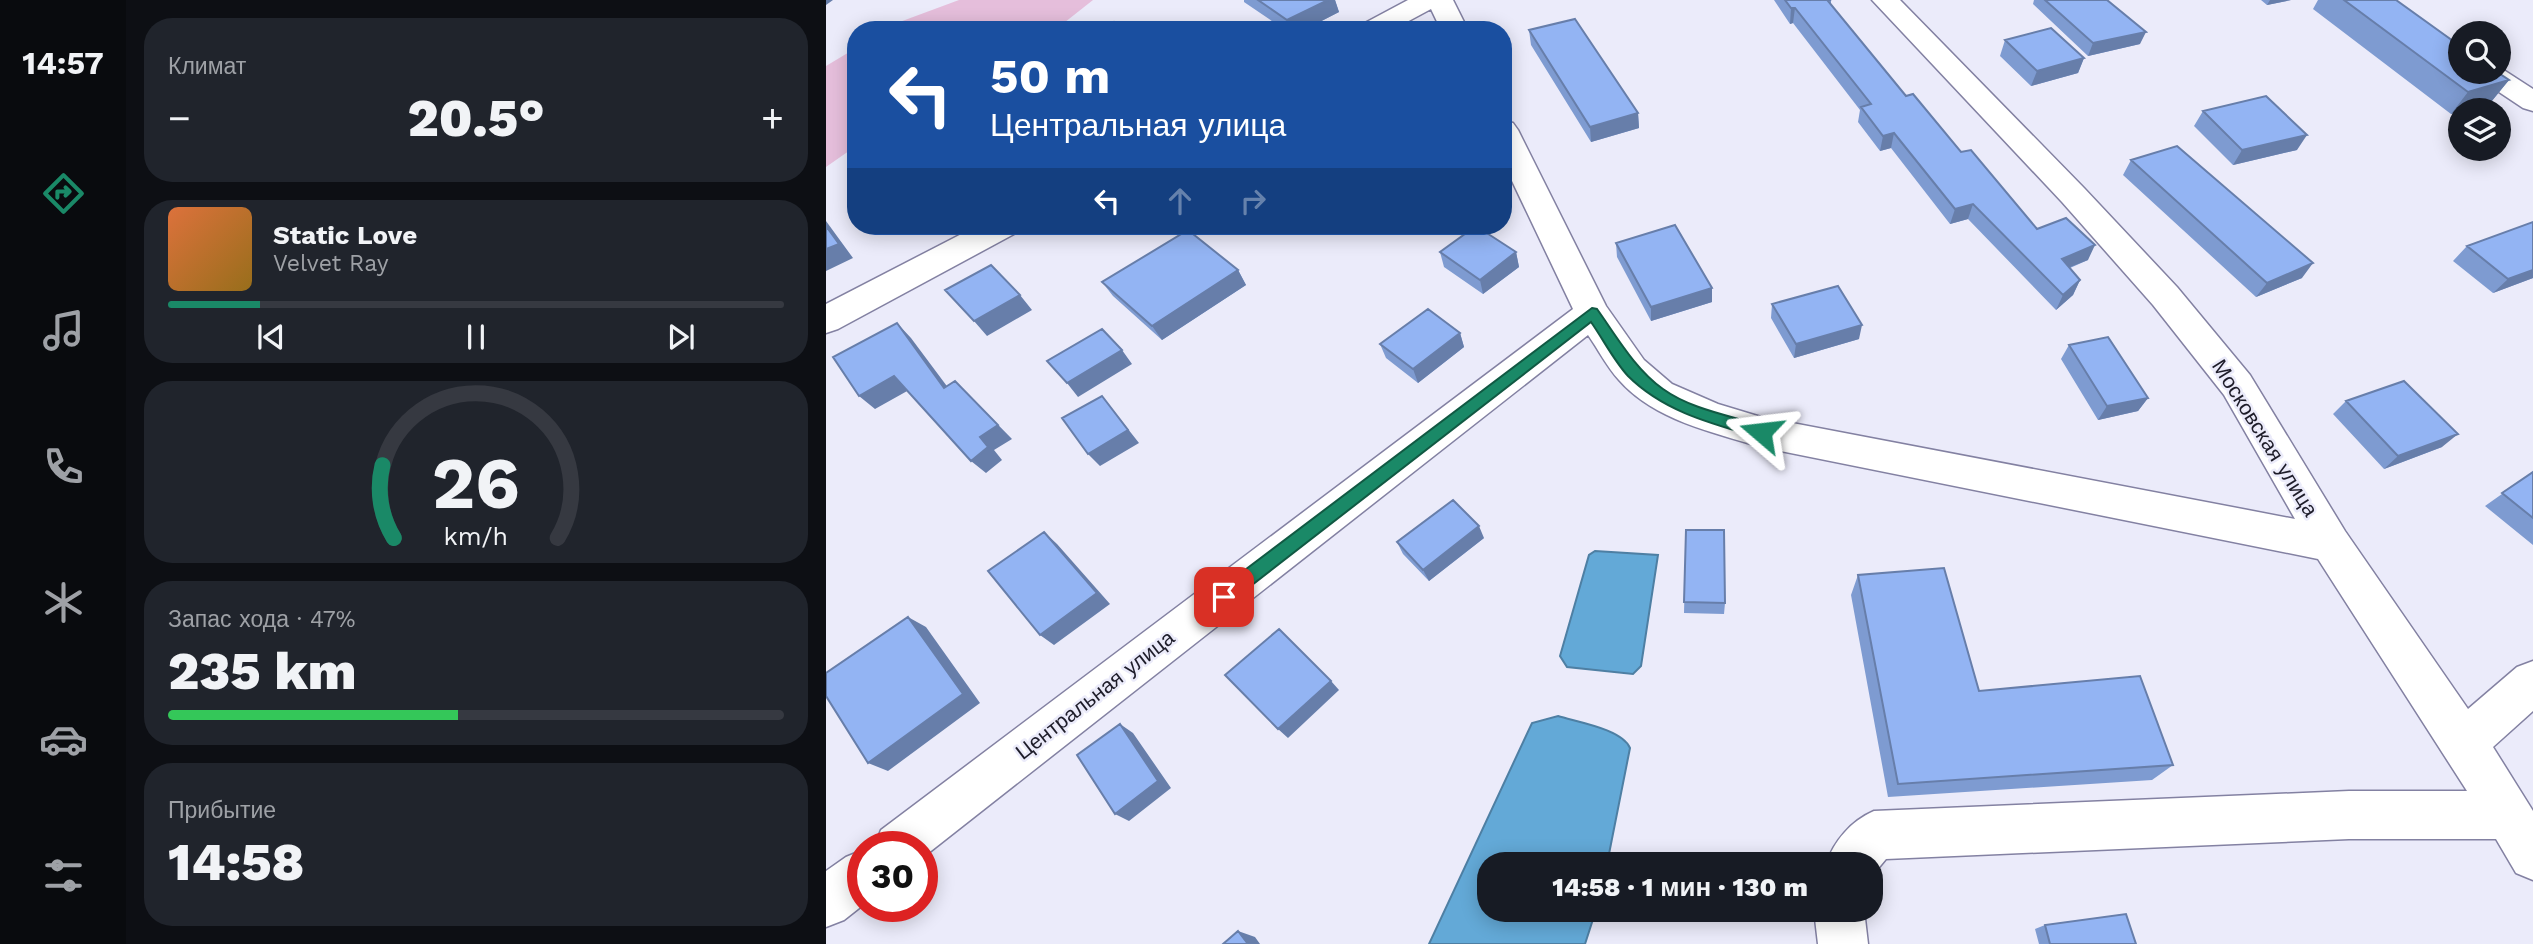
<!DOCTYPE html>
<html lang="ru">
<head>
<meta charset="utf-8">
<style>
  body { margin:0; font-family:"Work Sans",sans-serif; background:#20242c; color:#f1f3f6; height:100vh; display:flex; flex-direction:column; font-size:26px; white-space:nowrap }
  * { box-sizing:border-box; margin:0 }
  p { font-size:23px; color:#9ea1a6 }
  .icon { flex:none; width:38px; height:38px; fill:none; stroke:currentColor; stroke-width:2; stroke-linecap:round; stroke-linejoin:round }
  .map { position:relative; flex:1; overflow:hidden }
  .side { display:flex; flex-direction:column; gap:18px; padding:18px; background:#0d0f14; width:700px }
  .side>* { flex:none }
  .hud { position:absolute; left:21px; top:21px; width:665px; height:214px; border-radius:28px; box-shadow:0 4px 18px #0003; background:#1a4fa0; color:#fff; overflow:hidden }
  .fabs { position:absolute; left:1622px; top:21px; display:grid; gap:14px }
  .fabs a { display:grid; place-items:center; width:63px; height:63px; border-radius:50%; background:#171b24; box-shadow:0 4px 18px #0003; font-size:35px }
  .speed { position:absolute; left:21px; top:831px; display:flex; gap:14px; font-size:35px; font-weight:700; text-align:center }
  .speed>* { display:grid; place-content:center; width:91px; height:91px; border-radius:50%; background:#171b24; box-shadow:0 4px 18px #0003; line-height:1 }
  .speed .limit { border:10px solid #d22; background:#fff; color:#111 }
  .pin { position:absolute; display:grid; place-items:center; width:60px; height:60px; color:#fff; margin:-30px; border-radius:14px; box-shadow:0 4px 10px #0006 }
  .me { position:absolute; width:77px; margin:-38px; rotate:287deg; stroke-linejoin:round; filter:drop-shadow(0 0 5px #0008) }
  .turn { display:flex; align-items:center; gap:24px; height:147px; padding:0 28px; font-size:32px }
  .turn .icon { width:91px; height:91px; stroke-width:2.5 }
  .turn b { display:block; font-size:49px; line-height:60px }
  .lanes { display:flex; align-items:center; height:66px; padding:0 28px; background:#0003; justify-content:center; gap:35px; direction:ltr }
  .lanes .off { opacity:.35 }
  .big { font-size:52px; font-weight:800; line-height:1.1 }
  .side .card { flex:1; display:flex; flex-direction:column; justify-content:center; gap:10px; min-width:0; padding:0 24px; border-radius:28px; background:#20242c }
  .side .dial { align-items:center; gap:0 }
  .dial svg { height:182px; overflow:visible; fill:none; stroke:#363941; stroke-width:7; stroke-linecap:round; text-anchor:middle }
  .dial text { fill:#f1f3f6; stroke:none }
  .song { display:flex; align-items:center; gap:21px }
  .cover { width:84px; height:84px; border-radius:10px; background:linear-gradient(135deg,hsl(20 70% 55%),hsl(40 70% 35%)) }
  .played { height:7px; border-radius:4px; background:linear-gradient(90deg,#1a8967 15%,#363941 15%) }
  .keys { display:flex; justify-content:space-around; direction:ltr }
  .heat { display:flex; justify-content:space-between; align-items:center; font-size:38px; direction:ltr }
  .charge { height:10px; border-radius:5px; background:linear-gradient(90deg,#34c759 47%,#363941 0) }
  .trip { position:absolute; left:651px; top:852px; width:406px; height:70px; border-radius:28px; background:#171b24; box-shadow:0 4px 18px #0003; font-weight:800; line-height:70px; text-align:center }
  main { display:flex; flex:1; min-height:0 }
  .dock { display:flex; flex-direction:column; width:126px; justify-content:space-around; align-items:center; background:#090b0e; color:#9ea1a6 }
  .dock .icon { width:49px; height:49px }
  .dock .active { color:#1a8967 }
  .dock b { font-size:32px; color:#f1f3f6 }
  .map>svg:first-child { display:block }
</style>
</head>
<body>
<main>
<nav class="dock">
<b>14:57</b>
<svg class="icon active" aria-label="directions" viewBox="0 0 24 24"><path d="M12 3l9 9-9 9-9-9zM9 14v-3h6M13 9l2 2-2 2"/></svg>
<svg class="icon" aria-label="music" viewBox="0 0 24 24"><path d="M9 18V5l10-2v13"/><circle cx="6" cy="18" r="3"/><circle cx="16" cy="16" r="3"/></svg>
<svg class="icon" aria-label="phone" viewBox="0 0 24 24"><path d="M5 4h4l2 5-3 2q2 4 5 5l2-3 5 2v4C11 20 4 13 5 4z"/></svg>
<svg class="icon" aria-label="climate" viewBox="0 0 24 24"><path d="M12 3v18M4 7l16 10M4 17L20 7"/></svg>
<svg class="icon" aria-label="car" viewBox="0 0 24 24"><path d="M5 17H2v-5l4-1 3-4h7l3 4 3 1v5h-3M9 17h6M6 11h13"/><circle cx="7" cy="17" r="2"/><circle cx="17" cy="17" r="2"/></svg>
<svg class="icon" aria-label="filters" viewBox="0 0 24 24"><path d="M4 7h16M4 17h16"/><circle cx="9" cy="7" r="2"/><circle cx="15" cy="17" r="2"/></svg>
</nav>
<section class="side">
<div class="card"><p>Климат</p>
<div class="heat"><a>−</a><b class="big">20.5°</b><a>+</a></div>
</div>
<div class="card">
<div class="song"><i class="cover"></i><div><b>Static Love</b><p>Velvet Ray</p></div></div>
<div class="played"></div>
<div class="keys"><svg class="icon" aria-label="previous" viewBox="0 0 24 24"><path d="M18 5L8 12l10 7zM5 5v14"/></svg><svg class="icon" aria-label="pause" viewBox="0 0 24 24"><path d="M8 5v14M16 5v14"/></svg><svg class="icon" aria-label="next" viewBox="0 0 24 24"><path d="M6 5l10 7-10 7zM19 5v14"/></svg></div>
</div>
<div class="card dial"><svg viewBox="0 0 100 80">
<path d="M14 69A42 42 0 1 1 86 69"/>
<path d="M14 69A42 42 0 0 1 9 37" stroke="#1a8967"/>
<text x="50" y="56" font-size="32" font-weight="700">26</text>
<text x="50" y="72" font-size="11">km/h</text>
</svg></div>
<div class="card"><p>Запас хода · 47%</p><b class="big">235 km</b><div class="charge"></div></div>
<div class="card"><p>Прибытие</p><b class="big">14:58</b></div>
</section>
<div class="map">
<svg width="1707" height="944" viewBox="0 0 1707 944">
  <rect width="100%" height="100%" fill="#ebebfa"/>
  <path fill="#e5bedb" d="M133 0H267L229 30H52Z
    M30 48V146L0 167V66Z"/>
  <path fill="#63a9d7" stroke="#4e7fa3" stroke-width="2" d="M769 551 832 555 815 666 807 674 741 667 734 656 763 555Z
    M732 716C751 722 796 729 804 748L781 864H663V910H770L759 944H603L706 723Z"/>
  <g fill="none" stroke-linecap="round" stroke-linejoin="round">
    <defs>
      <path id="minor" d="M582 0H627L642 30H615L605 9 566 30H533L537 24Z
        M1046 0H1074L1258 188 1351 287 1424 375 1519 531 1642 709 1691 667 1707 661V711L1667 747 1707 811V880L1690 873 1670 839H1523L1060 859 1045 877V864H1000C1008 841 1025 821 1048 811L1523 791H1641L1492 559 935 447C886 432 828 420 793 380 781 367 772 349 762 335L96 858V847H48L55 830 747 309 677 162V121L687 123 692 130 780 306 818 360 846 384 892 404 935 417 1469 519 1398 395 1327 305 1236 202Z
        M1673 67 1707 89V111L1697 108 1652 78 1648 72H1673Z
        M151 226H193L188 234 12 329 0 333V304Z
        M37 850V905L18 920 0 927V871L20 857Z
        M988 910H1038L1042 944H992Z"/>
    </defs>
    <use href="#minor" stroke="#8381a2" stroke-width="3"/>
    <use href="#minor" fill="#fff" fill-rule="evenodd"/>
  </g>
  <path fill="#7e9bd1" d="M418 0H509L513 12 478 30H459L418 2Z
    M948 0H1005V5L1080 96 1135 152 1211 229 1262 260 1244 268 1254 280 1247 295 1230 310 1142 219 1124 224 1065 148 1054 151 1032 122 1034 110 967 23 964 24Z
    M1208 0H1281L1314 44 1262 56 1207 4Z
    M1435 0H1465L1441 5Z
    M1492 0H1570L1683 80 1665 102 1625 114 1487 9Z
    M703 30 812 113 813 128 765 142 705 45Z
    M1179 40 1258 58 1252 73 1205 86 1174 56Z
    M1377 111 1471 150 1407 165 1368 126Z
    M1305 160 1476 278 1430 297 1297 175Z
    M1707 222V278L1667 293 1627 261 1641 246Z
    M790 243 886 302 825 321 791 257Z
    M614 252H690L693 267 657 294 618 267Z
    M412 270 420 285 336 340 287 296 276 282Z
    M946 304 1033 339 968 358 945 318Z
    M634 333 638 347 592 383 560 358 554 344Z
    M1243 345 1322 398 1312 411 1272 420 1235 359Z
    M1520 401 1616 447 1558 469 1507 414Z
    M1707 472V545L1659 506Z
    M860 530 899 603 898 614 858 613Z
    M658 538 603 581 577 554 571 542Z
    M1032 575 1153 691 1347 765 1326 780 1062 797 1025 595Z
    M1219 925 1310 944H1213L1209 929Z"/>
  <path fill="#677eaa" d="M0 0H7L0 5Z
    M502 0H509L513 12 478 30H465L461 20Z
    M1444 0H1465L1441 5Z
    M965 8H969L967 23 964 24Z
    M1320 32 1314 44 1262 56 1267 43Z
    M1258 58 1252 73 1205 86 1211 71Z
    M1683 80 1665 102 1625 114 1642 92Z
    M812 113 813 128 765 142 764 127Z
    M1068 133 1065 148 1054 151 1057 136Z
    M1481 135 1471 150 1407 165 1416 150Z
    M1147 204 1142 219 1124 224 1129 209Z
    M0 221 27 258 0 271Z
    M1269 245 1262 260 1229 273 1236 259Z
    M690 252 693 267 657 294 654 280Z
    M1487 263 1476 278 1430 297 1441 283Z
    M412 270 420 285 336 340 326 326Z
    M1707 270V278L1667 293 1682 279Z
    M1254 280 1247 295 1230 310 1237 295Z
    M886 288V302L825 321V307Z
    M194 295 206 310 161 336 148 321Z
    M71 323 85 338 132 401 118 388Z
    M1036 325 1033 339 968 358 970 344Z
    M634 333 638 347 592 383 587 369Z
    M296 350 306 364 252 397 241 383Z
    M68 376 83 390 49 409 33 396Z
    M129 381 186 439 168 450 176 460 160 473 145 461 154 437Z
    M276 396 313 443 274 466 262 454Z
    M1322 398 1312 411 1272 420 1281 406Z
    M1632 434 1616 447 1558 469 1572 456Z
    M653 526 658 538 603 581 597 570Z
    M218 532 231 544 284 604 228 645 214 635Z
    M82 617 100 627 154 703 62 771 42 763Z
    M505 681 513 690 462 738 452 729Z
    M294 724 307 733 345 788 303 821 289 814Z
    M412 931 429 937 434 944H422Z"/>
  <path fill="#93b4f3" stroke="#677eaa" stroke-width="2" d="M432 0H502L461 20Z
    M959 0H1005L1002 1 1080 96 1087 94 1135 152 1145 150 1211 229 1240 218 1269 245 1236 259 1254 280 1237 295 1147 204 1129 209 1068 133 1057 136 1035 107 1045 104 969 8H965Z
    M1219 0H1281L1320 32 1267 43Z
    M1518 0H1570L1634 46V72H1671L1683 80 1642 92Z
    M749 19 812 113 764 127 703 30Z
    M288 22 299 30H272Z
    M1225 28 1258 58 1211 71 1179 40Z
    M1440 96 1481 135 1416 150 1377 111Z
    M1351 146 1487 263 1441 283 1305 160Z
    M1707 222V270L1682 279 1641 246Z
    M849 225 886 288 825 307 790 243Z
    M0 226 13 244 0 249Z
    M650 226 690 252 654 280 614 252Z
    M362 230 412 270 326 326 276 282Z
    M165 265 194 295 148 321 119 290Z
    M1012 286 1036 325 970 344 946 304Z
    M602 309 634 333 587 369 554 344Z
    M71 323 118 388 129 381 172 425 154 437 162 447 145 461 68 376 33 396 7 357Z
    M276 329 296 350 241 383 221 361Z
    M1282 337 1322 398 1281 406 1243 345Z
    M1578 381 1632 434 1572 456 1520 401Z
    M276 396 302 430 262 454 236 418Z
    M1707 472V518L1676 493Z
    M627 500 653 526 597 570 571 542Z
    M860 530H898L899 603 858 602Z
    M218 532 271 593 214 635 162 571Z
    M1118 568 1153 691 1314 676 1347 765 1072 784 1032 575Z
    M82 617 137 694 42 763 0 696V673Z
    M453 629 505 681 452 729 399 675Z
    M294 724 332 781 289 814 251 755Z
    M1300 914 1310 944H1224L1219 925Z
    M412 931 422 944H397Z"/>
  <path fill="#1a8967" stroke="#115943" stroke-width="2" d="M766 308 771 309C791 337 809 369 837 389 866 410 907 416 940 427L942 432 940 436 935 438C887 424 838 412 802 376 788 361 777 339 765 322L404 602 398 604 391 602 389 597 391 591Z"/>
  <g text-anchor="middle" stroke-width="5" stroke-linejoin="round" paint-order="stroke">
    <g font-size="21" fill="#1d1c29" stroke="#ebebfa">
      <text transform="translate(1439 438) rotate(58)" y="7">Московская улица</text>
      <text transform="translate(269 695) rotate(-38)" y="7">Центральная улица</text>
    </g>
  </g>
</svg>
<div class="fabs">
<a><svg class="icon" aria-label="search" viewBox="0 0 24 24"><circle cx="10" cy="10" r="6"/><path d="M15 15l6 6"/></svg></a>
<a><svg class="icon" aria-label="layers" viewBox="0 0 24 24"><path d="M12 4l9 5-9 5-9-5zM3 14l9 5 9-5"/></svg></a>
</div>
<div class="speed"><div class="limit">30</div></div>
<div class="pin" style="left:398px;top:597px;background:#d93025"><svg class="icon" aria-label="arrive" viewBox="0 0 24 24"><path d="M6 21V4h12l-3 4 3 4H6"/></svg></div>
<svg class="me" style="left:935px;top:432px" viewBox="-20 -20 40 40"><path d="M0-17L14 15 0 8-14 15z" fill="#1a8967" stroke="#fff" stroke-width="4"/></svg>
<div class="trip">14:58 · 1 мин · 130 m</div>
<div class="hud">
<div class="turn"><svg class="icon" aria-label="left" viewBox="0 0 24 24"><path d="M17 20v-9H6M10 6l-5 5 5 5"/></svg><div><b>50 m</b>Центральная улица</div></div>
<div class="lanes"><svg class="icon" aria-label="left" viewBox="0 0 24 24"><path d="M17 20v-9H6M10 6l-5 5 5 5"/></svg><svg class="icon off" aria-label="ahead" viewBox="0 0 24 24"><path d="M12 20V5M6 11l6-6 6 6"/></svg><svg class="icon off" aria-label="right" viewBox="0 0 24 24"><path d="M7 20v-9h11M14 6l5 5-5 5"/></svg></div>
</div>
</div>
</main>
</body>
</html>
